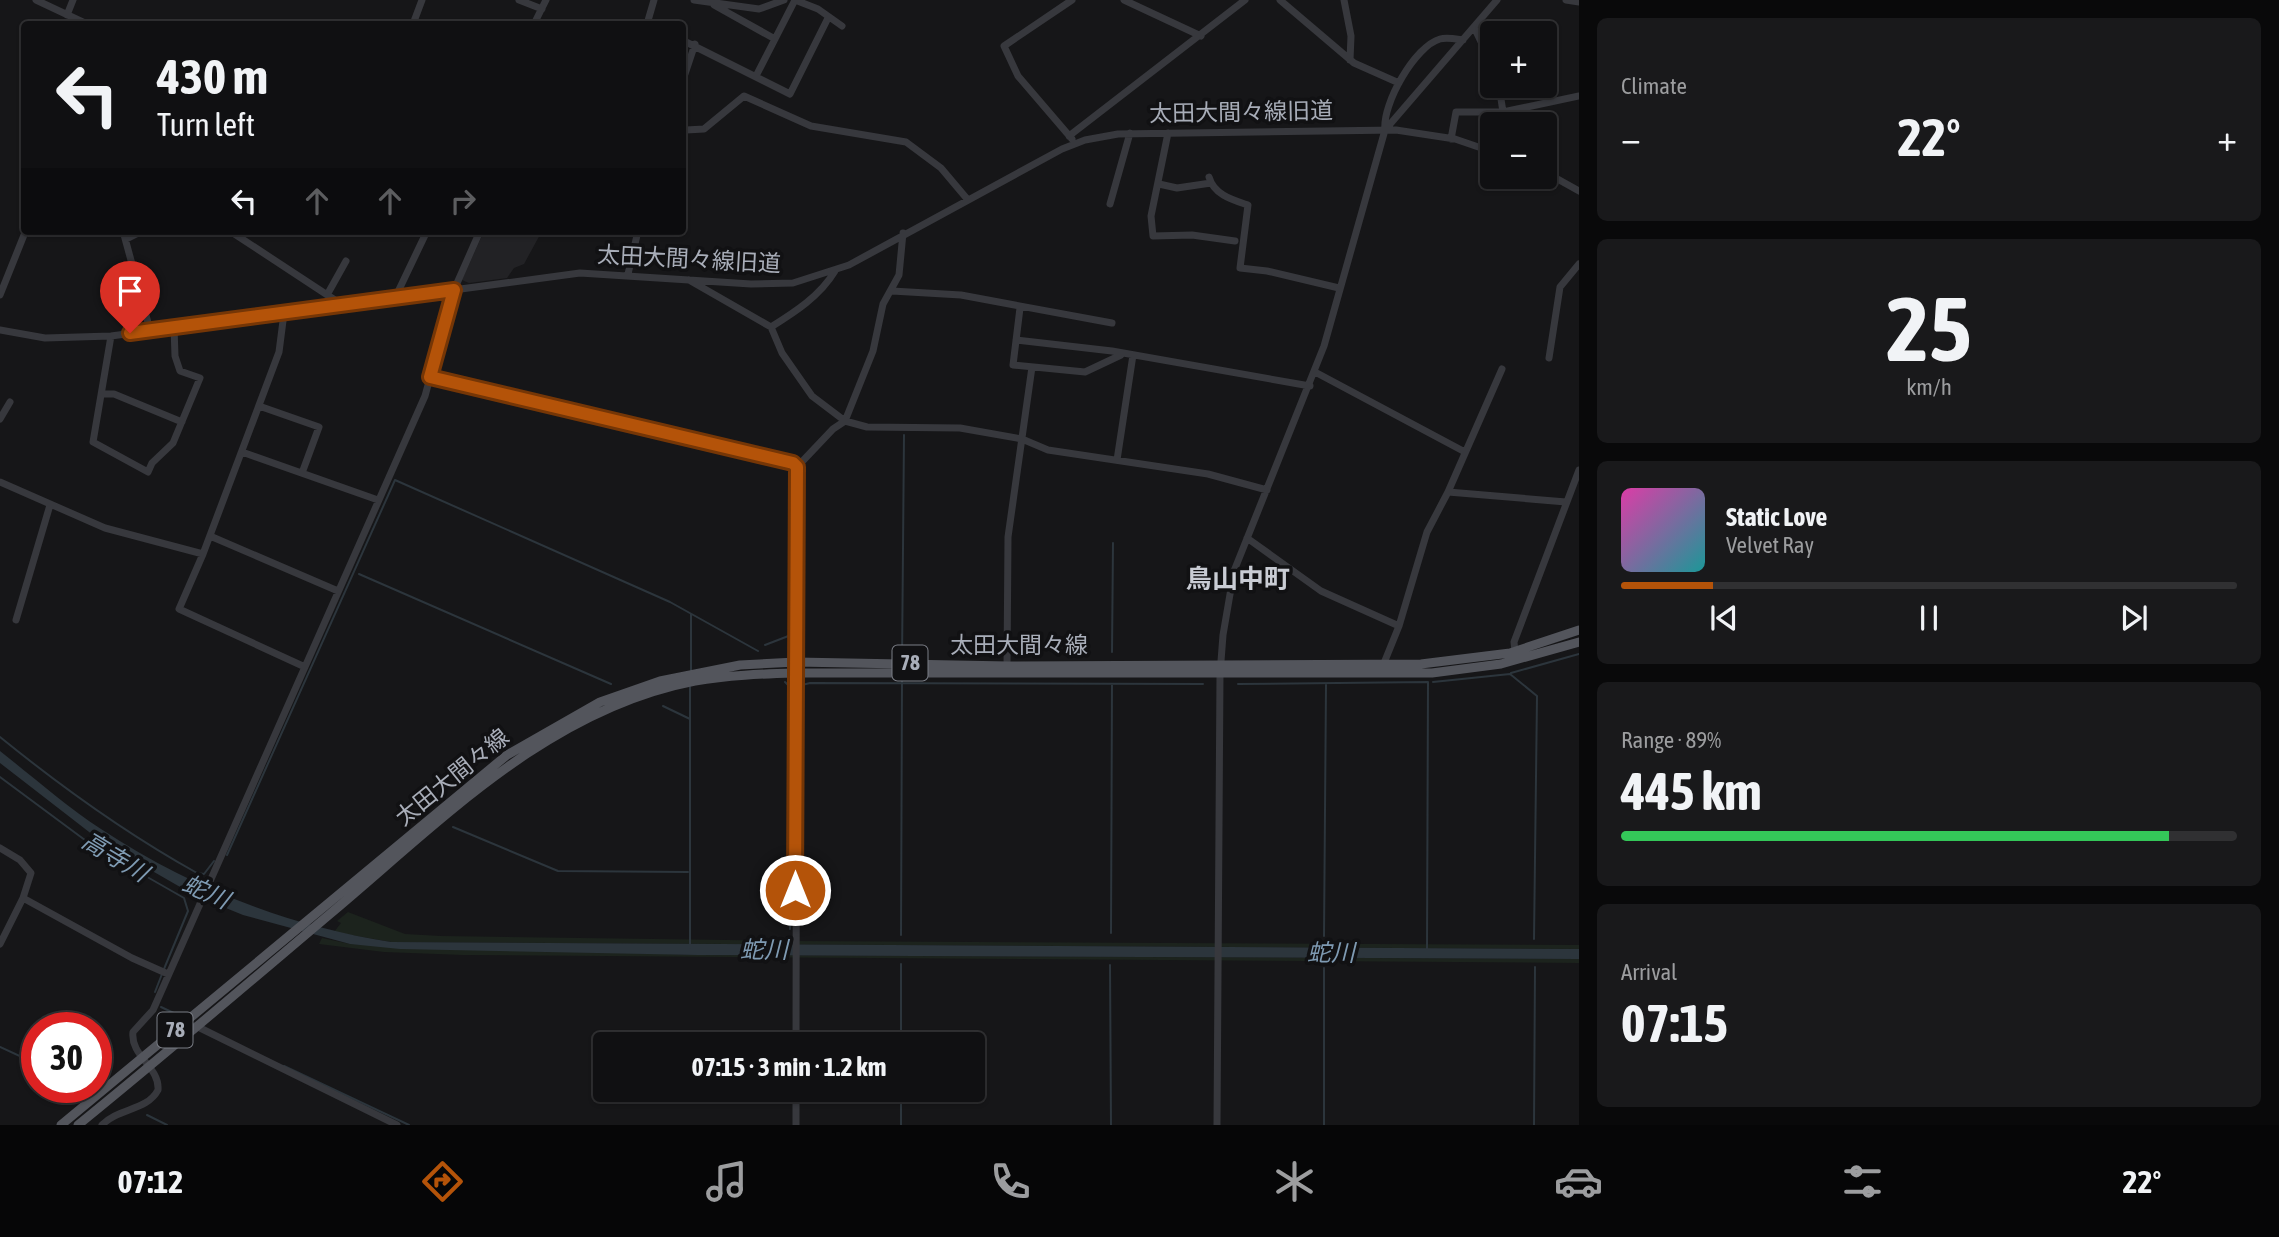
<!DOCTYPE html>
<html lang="en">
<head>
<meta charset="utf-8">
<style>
  body { margin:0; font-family:"Asap Condensed","Noto Sans JP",sans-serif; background:#19191b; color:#f1f3f6; height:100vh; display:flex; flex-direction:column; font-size:26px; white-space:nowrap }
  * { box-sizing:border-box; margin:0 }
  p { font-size:23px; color:#9c9d9f }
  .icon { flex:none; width:38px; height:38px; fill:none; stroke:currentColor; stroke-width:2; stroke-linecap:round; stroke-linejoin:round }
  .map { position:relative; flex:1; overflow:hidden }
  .side { display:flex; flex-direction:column; gap:18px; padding:18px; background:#09090a; width:700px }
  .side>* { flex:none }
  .hud { position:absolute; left:21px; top:21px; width:665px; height:214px; border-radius:7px; box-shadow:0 2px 5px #0004,0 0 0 2px #303032; background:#101012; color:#f1f3f6; overflow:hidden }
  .controls { position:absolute; left:1480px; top:21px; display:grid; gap:14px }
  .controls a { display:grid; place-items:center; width:77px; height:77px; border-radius:7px; background:#101012; box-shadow:0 2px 5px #0004,0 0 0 2px #303032; font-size:35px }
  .speed { position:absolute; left:21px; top:1012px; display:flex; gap:14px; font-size:35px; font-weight:700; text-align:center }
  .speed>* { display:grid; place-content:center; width:91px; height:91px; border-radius:50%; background:#101012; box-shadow:0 2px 5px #0004,0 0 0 2px #303032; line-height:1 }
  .speed .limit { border:10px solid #d22; background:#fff; color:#111 }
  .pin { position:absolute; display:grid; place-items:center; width:60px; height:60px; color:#fff; margin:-72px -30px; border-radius:50% 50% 50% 0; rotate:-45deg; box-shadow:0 0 7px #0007 }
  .pin .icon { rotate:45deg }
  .me { position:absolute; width:77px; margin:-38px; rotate:0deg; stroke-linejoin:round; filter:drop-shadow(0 0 5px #0008) }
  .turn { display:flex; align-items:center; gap:24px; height:147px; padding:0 21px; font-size:32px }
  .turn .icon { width:91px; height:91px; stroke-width:2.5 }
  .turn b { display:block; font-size:49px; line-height:60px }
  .lanes { display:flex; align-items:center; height:66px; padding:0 21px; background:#0003; justify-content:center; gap:35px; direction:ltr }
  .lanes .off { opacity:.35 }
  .big { font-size:52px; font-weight:700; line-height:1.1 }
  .side .tile { flex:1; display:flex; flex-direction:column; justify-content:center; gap:10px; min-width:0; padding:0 24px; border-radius:10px; background:#19191b }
  .side .dial { align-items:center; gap:0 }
  .dial b { font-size:91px; line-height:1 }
  .song { display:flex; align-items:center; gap:21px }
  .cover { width:84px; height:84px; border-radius:10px; background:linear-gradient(135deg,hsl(320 70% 55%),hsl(180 70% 35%)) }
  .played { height:7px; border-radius:4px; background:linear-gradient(90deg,#b45309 15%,#303032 15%) }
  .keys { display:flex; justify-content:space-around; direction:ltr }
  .heat { display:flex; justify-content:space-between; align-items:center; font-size:38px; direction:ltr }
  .charge { height:10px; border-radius:5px; background:linear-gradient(90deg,#34c759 89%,#303032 0) }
  .trip { position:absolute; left:593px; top:1032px; width:392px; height:70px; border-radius:7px; background:#101012; box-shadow:0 2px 5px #0004,0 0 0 2px #303032; font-weight:700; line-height:70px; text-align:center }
  .dock { display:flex; height:112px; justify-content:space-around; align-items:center; background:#060607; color:#9c9d9f }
  .dock .icon { width:49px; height:49px }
  .dock .current { color:#b45309 }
  .dock b { font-size:32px; color:#f1f3f6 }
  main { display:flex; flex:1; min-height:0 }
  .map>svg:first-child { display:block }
</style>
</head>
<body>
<main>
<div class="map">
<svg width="1579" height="1125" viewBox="0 0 1579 1125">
  <rect width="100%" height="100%" fill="#161618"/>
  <path fill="#222225" d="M484 231H542L524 264 514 268 507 278 469 283 462 280Z"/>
  <path fill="#1c231d" d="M348 912 405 934 441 936 792 941 1579 945V949L391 942 334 932 341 923 337 921Z
    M322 938 350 944 697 955 1579 959V963L463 955 384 952 319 944Z"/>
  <path fill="#2c353c" d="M0 751C33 777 66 806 101 829 189 887 287 926 391 942L1579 949V959L697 955 400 949 350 944 243 915 194 895 102 842 0 763Z"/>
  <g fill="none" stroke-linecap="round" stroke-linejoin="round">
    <path stroke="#2c353c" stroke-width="2" d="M359 574 611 684
      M765 645 791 635
      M1112 652 1113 543
      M902 662 904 435
      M691 671V614
      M1511 673 1579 654
      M785 682 790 687 793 710
      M1433 682 1510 674 1537 696 1534 939
      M1238 684 1428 682 1427 949
      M802 685 810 683 1203 684
      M690 687V948
      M663 706 690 719
      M0 737C64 789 125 833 197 873L204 874 214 861
      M0 777 93 846 184 898 188 911 164 969
      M453 827 558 871 688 872
      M227 855 395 480 670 602 758 651
      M790 929 793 786
      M1111 933 1112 684
      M901 935 902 678
      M1324 936 1326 685
      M1110 965 1111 1125
      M155 992 162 974
      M161 1007 178 1015
      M901 1045V964
      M0 1047 37 1064
      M284 1066 409 1125
      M86 1087 90 1089
      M147 1115 167 1125
      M901 1125V1090
      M1324 1125V968
      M1534 1125 1535 967"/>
    <path stroke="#37383d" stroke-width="7" d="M36 0 87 24
      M519 0 542 9
      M694 0 759 9 784 0
      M795 0 818 9 842 26
      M1124 0 1201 36
      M1280 0 1354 63 1399 83
      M1344 0 1351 36 1350 60
      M1566 0 1579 2
      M714 5 775 39
      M67 15 73 0
      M413 24 422 0
      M534 24 546 0
      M647 24 654 0
      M1474 27 1493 67
      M682 40 790 94 828 18
      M756 76 795 0
      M682 83 695 44
      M1499 86 1503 112 1579 96
      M1385 130 1497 0
      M1168 133 1151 216 1153 236 1192 235 1235 241
      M682 136 686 130 704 129 744 96 811 126 906 142 941 168 968 200
      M1069 136 1245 0
      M1072 139 1018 76 1004 46 1072 0
      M1451 139 1456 112H1503
      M1545 172 1579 191
      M1209 177C1214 195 1233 200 1248 205L1240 268 1267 271 1339 288
      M1159 184 1177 188 1211 183
      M1110 204 1130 133
      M123 231 150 330
      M230 231 341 304
      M126 239 142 231
      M628 274 638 231
      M689 280 771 327 782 353 812 396 845 421 867 427 960 428 1022 439 1048 450 1208 474 1267 490
      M892 291 961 295 1112 323
      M0 295 24 235
      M327 295 346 261
      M395 298 427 231
      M1020 308 1013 365 1085 372 1121 355
      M284 313 279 352 203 554 179 609 305 667
      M771 327C795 312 820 296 835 271
      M0 330 45 338 111 336 580 273 751 284 793 283 849 265 1062 149 1085 140 1118 134 1396 130 1455 139 1493 152
      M111 336 93 442 148 472 152 463 173 443 200 378 180 371 175 356 174 327
      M1016 340 1112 351 1310 386
      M1549 358 1560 287 1579 264
      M1315 372 1465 452
      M430 377 793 463 797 467
      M103 394H114L182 422
      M259 406 319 427 302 473
      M0 419 10 402
      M242 452 378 500
      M1117 460 1133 355
      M0 482 105 528 203 554
      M1448 492 1566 502
      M210 536 338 591
      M1247 538 1321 591 1399 626
      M16 620 50 505
      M1515 652 1514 642 1579 470
      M1384 663 1399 626 1427 532 1448 492 1502 369
      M1007 666 1008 537 1032 367
      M0 848 20 860 31 873 23 898 0 944
      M23 898 132 958 168 974
      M196 1026 397 1125
      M796 1045 797 467 833 429 845 421 873 351 883 304 899 275 903 233
      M102 1125C118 1108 147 1111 158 1090 160 1067 130 1056 133 1032L153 1010 425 396 454 290 480 231
      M796 1125V1090
      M1217 1125 1220 674 1223 635 1234 571 1324 346 1385 130C1382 104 1415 46 1440 39 1447 37 1456 39 1463 40"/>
    <path stroke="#53555c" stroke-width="9" d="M61 1125 507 755 600 702 660 681 740 665 796 662 1009 666 1421 664 1510 653 1579 630
      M78 1125C163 1056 246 985 330 914 440 822 548 709 695 681 728 675 762 674 795 673H1432L1501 664 1579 642"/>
  </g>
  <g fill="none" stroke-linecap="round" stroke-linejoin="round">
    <defs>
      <path id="route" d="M130 333 454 290 430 377 793 463 797 467 795 890"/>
    </defs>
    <use href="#route" stroke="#753606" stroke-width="18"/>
    <use href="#route" stroke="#b45309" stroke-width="12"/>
  </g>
  <g text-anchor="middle" stroke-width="7" stroke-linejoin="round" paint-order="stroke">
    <g fill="#111113" stroke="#7b7e86" stroke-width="2">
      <rect x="892.5" y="645.5" width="35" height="35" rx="5"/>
      <rect x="157.5" y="1012.5" width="35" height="35" rx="5"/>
    </g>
    <g font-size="21" font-weight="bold" fill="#a8adb8">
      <text x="910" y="670">78</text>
      <text x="175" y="1037">78</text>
    </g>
    <g font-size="23" fill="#a8adb8" stroke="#111113">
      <text transform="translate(1241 112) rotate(-1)" y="8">太田大間々線旧道</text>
      <text transform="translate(689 259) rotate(3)" y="8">太田大間々線旧道</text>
      <text x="1019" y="653">太田大間々線</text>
      <text transform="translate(452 777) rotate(-39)" y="8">太田大間々線</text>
    </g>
    <g font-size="24" font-style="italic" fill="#7f9bb3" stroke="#111113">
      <text transform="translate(115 857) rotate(31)" y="8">高寺川</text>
      <text transform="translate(206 892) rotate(24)" y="8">蛇川</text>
      <text x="764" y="958">蛇川</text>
      <text x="1331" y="961">蛇川</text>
    </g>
    <g font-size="26" font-weight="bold" fill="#c9ccd4" stroke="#111113">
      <text x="1238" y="588">鳥山中町</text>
    </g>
  </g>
</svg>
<div class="controls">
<a>+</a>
<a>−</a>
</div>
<div class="speed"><div class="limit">30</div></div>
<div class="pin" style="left:130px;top:333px;background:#d93025"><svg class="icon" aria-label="arrive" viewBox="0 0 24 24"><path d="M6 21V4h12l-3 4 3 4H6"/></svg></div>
<svg class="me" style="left:795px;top:890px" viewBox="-20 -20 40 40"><circle r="17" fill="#b45309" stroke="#fff" stroke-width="3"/><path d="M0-11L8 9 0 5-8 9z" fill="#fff"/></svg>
<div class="trip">07:15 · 3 min · 1.2 km</div>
<div class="hud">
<div class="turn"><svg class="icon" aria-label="left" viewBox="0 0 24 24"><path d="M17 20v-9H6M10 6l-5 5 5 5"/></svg><div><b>430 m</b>Turn left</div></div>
<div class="lanes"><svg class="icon" aria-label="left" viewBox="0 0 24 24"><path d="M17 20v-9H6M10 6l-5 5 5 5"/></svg><svg class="icon off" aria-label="ahead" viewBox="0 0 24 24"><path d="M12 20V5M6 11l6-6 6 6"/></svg><svg class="icon off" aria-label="ahead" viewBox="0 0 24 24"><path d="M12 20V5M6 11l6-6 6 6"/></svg><svg class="icon off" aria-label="right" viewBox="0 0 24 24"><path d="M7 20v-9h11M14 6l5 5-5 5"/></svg></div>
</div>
</div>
<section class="side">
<div class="tile"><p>Climate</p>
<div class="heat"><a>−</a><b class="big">22°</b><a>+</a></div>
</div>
<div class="tile dial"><b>25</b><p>km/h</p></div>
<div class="tile">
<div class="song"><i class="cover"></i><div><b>Static Love</b><p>Velvet Ray</p></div></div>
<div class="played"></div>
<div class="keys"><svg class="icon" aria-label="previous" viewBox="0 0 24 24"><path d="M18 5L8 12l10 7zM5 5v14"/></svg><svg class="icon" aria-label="pause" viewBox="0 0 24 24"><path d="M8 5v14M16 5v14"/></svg><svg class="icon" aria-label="next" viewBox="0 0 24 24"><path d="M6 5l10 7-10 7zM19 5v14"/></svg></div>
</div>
<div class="tile"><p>Range · 89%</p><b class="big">445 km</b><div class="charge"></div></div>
<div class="tile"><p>Arrival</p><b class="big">07:15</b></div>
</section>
</main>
<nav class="dock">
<b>07:12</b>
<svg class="icon current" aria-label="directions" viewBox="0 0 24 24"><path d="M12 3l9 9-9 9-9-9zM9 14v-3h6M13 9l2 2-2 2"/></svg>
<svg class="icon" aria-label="music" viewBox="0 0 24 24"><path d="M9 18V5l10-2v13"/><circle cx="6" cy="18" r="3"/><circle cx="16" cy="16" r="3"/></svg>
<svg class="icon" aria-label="phone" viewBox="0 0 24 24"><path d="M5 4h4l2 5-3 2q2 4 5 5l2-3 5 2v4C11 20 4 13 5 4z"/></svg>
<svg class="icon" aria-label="climate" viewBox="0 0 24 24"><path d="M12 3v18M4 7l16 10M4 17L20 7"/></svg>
<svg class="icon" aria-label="car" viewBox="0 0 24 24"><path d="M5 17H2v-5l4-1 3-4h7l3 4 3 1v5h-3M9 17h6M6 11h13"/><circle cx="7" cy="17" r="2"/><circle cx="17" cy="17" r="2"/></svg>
<svg class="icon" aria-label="filters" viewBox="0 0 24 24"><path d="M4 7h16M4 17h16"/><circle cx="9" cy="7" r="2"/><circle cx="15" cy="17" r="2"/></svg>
<b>22°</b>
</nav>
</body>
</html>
